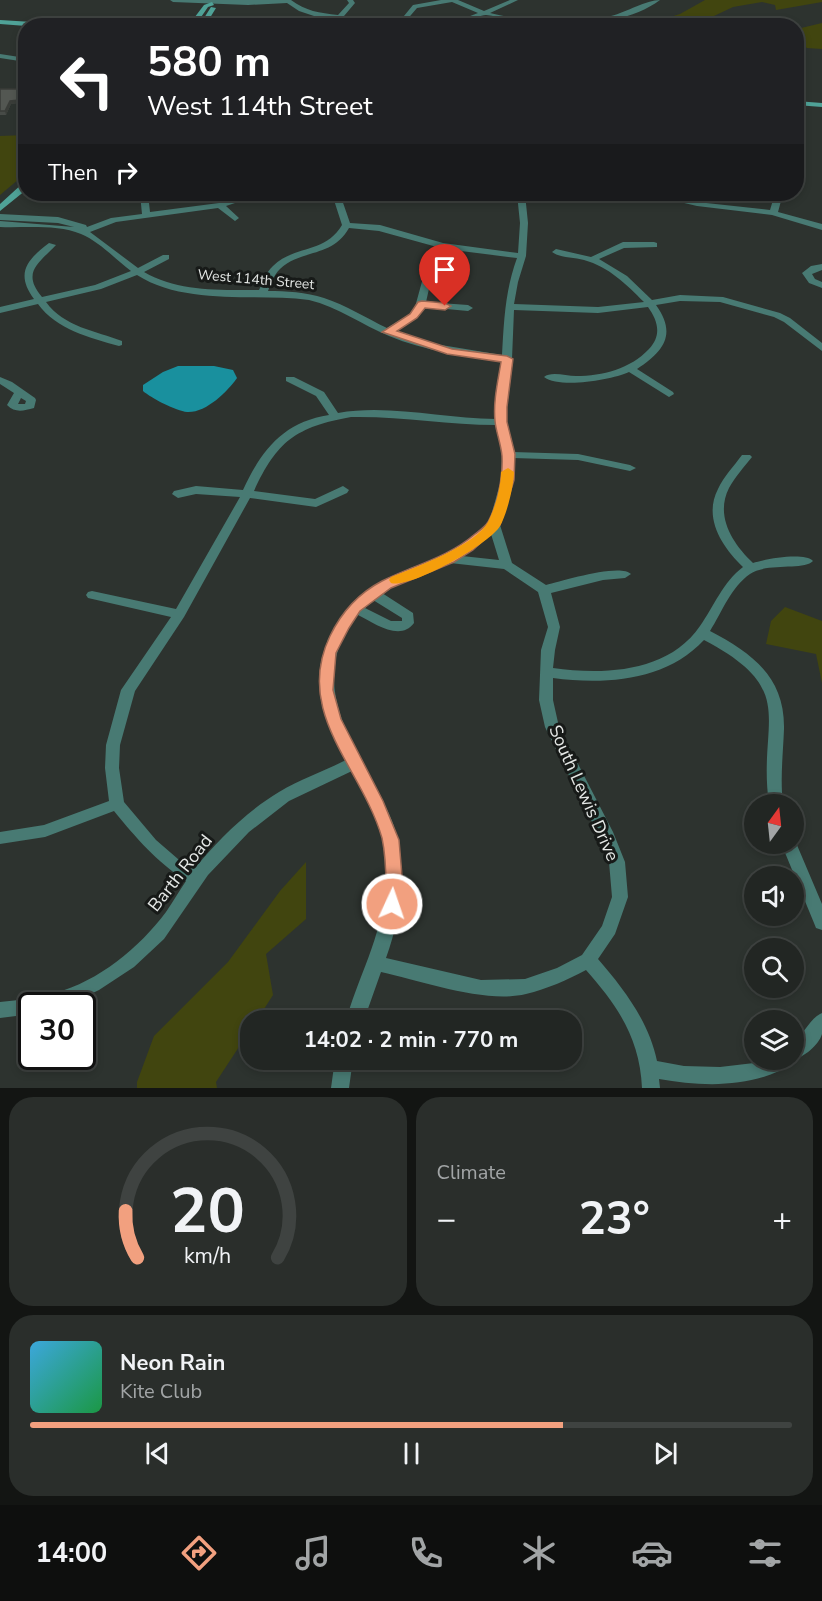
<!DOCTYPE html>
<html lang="en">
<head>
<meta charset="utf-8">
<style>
  body { margin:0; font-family:"Nunito Sans",sans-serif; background:#2a2e2b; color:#f1f3f6; height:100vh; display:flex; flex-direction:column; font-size:22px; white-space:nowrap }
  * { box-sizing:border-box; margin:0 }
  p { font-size:20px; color:#a2a5a6 }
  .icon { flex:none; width:33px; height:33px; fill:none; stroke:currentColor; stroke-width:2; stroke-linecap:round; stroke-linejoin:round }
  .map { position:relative; height:1088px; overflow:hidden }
  .sheet { display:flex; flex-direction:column; gap:9px; padding:9px; background:#131513; flex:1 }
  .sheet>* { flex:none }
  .guide { position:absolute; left:18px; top:18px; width:786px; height:183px; border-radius:24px; box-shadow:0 3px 9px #0003,0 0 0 2px #3f4341; background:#202124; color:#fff; overflow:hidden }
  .needle { width:39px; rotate:15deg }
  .fabs { position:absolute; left:744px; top:794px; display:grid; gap:12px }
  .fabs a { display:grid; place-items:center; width:60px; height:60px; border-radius:50%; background:#222623; box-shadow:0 3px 9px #0003,0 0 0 2px #3f4341; font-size:30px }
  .speed { position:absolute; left:18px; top:992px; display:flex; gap:12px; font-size:30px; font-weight:700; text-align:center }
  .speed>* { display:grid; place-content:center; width:78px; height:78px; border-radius:50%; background:#222623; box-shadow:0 3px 9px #0003,0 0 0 2px #3f4341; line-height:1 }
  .speed .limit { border:3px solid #111; border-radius:9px; background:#fff; color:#111 }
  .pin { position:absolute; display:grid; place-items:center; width:51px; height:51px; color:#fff; margin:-62px -26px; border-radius:50% 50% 50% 0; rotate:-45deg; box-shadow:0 0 6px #0007 }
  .pin .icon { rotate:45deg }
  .me { position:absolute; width:66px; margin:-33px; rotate:3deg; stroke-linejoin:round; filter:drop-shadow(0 0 4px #0008) }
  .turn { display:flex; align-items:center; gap:21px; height:126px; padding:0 30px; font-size:27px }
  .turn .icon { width:78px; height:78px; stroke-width:2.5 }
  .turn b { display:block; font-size:42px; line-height:51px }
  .then { display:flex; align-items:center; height:57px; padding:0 30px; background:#0003; gap:12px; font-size:22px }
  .big { font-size:45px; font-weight:700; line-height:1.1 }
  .sheet .widget { flex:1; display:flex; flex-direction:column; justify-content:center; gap:9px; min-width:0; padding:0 21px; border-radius:24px; background:#2a2e2b }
  .sheet .dial { align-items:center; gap:0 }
  .dial svg { height:156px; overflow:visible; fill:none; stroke:#3f4341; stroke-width:7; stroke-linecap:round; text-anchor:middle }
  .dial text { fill:#f1f3f6; stroke:none }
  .song { display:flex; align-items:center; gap:18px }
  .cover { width:72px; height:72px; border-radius:9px; background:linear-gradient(135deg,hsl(200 70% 55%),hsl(140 70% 35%)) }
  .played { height:6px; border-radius:3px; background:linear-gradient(90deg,#f2a07f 70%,#3f4341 70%) }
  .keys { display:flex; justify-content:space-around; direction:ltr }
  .heat { display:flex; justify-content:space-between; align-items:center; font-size:33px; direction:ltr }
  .sheet .tiles { flex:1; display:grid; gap:9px; grid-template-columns:1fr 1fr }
  .widget:last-child { grid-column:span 2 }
  .trip { position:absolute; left:240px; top:1010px; width:342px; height:60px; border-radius:24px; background:#222623; box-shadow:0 3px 9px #0003,0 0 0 2px #3f4341; font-weight:700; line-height:60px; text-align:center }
  .menu { display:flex; height:96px; justify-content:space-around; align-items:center; background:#0e0f0e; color:#a2a5a6 }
  .menu .icon { width:42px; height:42px }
  .menu .active { color:#f2a07f }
  .menu b { font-size:27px; color:#f1f3f6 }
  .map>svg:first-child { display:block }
</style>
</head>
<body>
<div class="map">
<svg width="822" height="1088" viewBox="0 0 822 1088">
  <rect width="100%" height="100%" fill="#2d332f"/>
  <path fill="#41450f" d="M705 0H822V2L776 10 775 5 762 2 733 7 695 25H644L680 14Z
    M822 23V49L807 48 797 42V29Z
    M25 135V174L0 195V136Z
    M785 607 822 621V683L816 654 766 644 771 621Z
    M306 862V919L266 954 273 995 257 1020H250V1030L216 1082 217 1088H137V1082L154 1036 228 962 280 891Z"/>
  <path fill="#19909e" d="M178 366H214L233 370 237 378C227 392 206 413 187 412 176 411 151 398 143 391V385L163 372Z"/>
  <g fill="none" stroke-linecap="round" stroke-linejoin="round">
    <path fill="#487a73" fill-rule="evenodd" d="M170 0H291C306 11 319 13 338 15L349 3 347 0H353L355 3 344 16 399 22 413 5 441 0H458L484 11 510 0H518L490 13C528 23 573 23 611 16 627 12 646 0 660 0 625 26 568 27 526 23 513 22 498 16 486 15 480 15 474 20 469 21 457 25 444 26 432 26L465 18 478 13 452 2 417 8 405 22 426 26H396L341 19 335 24 332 22 335 19 317 17 299 11 287 3 248 5 173 2Z
      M0 54 26 58V62L0 58Z
      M140 194H148L150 212 219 203 246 194H257L256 196 226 206 239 218 235 221 218 208 116 222 90 232 138 268 163 255H169V259L144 272C178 292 220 290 259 290 263 282 266 272 273 266 294 245 325 254 342 225L332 194H340L350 223 380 225 443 243 518 253 520 223 517 194H525L528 223 526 256 518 282 514 304 598 307 644 302C626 284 609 267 584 260 574 257 560 258 552 252L556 249 591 257 623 242H654L657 243V247L624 248 599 259 627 276 652 300 680 295 723 297 780 313 790 318 822 343V351L784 322 774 317 720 302 680 301 656 305C677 334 664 351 637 369L673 392 674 394 669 397 629 372C611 380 560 389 544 377 551 371 566 376 576 376 603 376 630 369 649 349 662 335 658 321 648 307L598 313 514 310 512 359 506 407V422L513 452 578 454 630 465 636 468 630 471 578 460 513 458V480L500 525 512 563 546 585C562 581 620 563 631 574L625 578 603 580 551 593 560 627 555 650 553 668C603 675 668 673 700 626 714 606 723 582 743 567 722 547 703 518 718 489 724 476 734 466 742 455H750L752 457C744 467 735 477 729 488 715 516 732 543 753 563 766 559 804 552 813 561 804 571 767 562 750 574 731 587 722 612 710 631 752 653 785 677 784 729 783 755 780 779 783 804H769C757 720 801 691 704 640 666 681 605 685 553 678V700L559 727 613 832 625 862 628 897 615 934 598 959C624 989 649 1022 657 1061L684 1066 720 1067 754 1063 767 1059H794V1042C804 1034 810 1018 822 1013 822 1019 822 1028 822 1034 819 1045 803 1058 792 1060 790 1066 785 1068 779 1071 743 1088 698 1086 659 1079L660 1088H642C640 1039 618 1006 586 970 567 980 547 989 526 994 486 1004 422 981 381 972L364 1020H346C362 966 387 929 385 869 385 856 384 842 380 828 373 808 361 789 352 771L289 801 249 832 208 875 164 939 134 967 99 990 74 1002 65 1005H32V1014L0 1018V1002C19 1000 37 998 55 993 99 981 139 948 166 912 173 902 179 891 186 881 156 861 137 839 114 811L45 837 0 844V832L44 825 109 801 105 768 106 745 121 690 171 617 88 598 86 595 88 592 92 591 176 609 240 497 196 494 178 498 172 494 174 491 196 486 243 490C261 451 283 422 329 415L316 396 286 381V377H294L324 392 338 413C390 404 444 419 496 419L502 361C464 356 425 351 389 336 362 325 338 307 309 300 254 293 186 306 137 275L101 289 46 302C64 327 96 331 122 341V345L119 346C90 338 56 329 38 304L0 313V307L34 299C15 273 27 260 49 243L56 245C39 263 21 272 42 297L95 285 131 271C115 259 100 242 81 234 57 224 25 228 0 227V221L74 227 58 223 0 220V214L58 217 86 225 87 227 111 218 142 214ZM349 228 379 231 437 247 426 267 415 307 410 314 387 328C366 318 346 305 324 298 306 292 286 291 268 291 271 283 274 275 280 269 301 249 332 258 349 228ZM445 249 517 258C505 291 504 321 502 355L435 344 395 332 416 318 425 307 468 311 473 308 468 305 426 302 434 267ZM351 417C400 416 448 425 496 425L502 455 501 480 489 523 465 543 445 556 410 568 368 590 351 605 328 639 321 662 320 685 325 709 346 760C324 771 301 779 279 792 247 811 218 840 194 869L178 859 156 840 124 802 119 768 120 745 135 691 184 617 250 498 316 507 347 493 349 490 343 486 315 499 254 491C277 441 296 427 351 417ZM491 534 499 560 462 556ZM450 563 504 569 538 592 548 627 541 650 539 700 545 727 597 832 609 862 612 897 602 926 582 955 557 968 525 979 481 980 386 958C400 920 406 876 397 837 393 819 384 803 375 787 353 746 323 698 338 650 342 637 348 625 358 615 374 623 400 642 414 623L413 613 382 593 418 574ZM373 600 402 618V621H391L365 608Z
      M443 194H457L486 201 482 203Z
      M576 194H604L600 196 552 200 548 198 552 196Z
      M646 194H659L697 202 770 210 773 200 779 194H787L781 201 778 212 822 224V230L772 215 697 206Z
      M822 264V270L812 274 815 279 822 282V288L809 283 802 273 811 266Z
      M0 377 12 382 35 398 36 400 34 408C23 411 15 413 7 405L14 393 0 384ZM21 398 26 401 25 404H18Z
      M794 838 822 904V930L816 928 814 923 781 843H794Z
      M335 1059H353L349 1088H331Z"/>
    <path fill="#4fa297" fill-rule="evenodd" d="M212 2 214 5 208 7 195 26H188L204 5Z
      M211 7 216 8 205 26H199Z
      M0 20 65 24 68 26H26L0 24Z
      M796 101 822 103V107L796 105Z
      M23 183H26V190L0 211V204Z"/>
  </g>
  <path fill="#474b47" d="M0 89H22L23 93 19 103 11 104 6 115H0Z"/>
  <path fill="#3a3d39" d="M22 89 23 93 19 103 11 104 6 115 5 111 10 101Z"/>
  <path fill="#535752" stroke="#3a3d39" stroke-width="1.5" d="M0 89H22L19 100 10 101 5 111H0Z"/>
  <path fill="#f2a07f" stroke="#9d6853" stroke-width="1.5" d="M422 301 445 303 451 306 445 310 425 308 417 318 397 331 452 349 507 356 513 359 507 407V422L515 454 514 480 500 525 473 550 454 562 391 588 360 611 349 628 336 653 333 690 341 719 383 801 399 840 403 888 398 910 392 912 385 910C382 902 385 897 386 888 386 874 385 852 382 838 362 768 293 713 330 636 341 613 359 593 382 581 414 565 447 558 475 534 479 531 485 527 488 522 498 504 503 476 502 456 501 444 496 432 495 421 493 401 498 381 501 362L447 354 382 332 410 314 418 302Z"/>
  <path fill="#f59e0b" d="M508 468 514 472C514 485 507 514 500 526 490 544 410 589 391 583L389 580 391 577C416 567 476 545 488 522 495 508 501 487 501 472Z"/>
  <g text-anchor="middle" stroke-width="6" stroke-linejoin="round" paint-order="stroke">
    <g font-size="14" fill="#e5e8e6" stroke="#171a18">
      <text transform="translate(256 279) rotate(5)" y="5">West 114th Street</text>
    </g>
    <g font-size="18" fill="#e5e8e6" stroke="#171a18">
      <text transform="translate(584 793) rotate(66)" y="6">South Lewis Drive</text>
      <text transform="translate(180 873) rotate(-52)" y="6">Barth Road</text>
    </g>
  </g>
</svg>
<div class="fabs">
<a><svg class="needle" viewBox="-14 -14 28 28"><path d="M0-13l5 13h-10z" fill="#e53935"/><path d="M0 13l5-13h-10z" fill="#a2a5a6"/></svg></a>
<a><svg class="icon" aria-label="sound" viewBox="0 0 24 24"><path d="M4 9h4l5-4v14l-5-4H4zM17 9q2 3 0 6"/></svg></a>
<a><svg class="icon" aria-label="search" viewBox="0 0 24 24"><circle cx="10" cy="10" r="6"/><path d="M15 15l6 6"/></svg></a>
<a><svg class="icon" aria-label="layers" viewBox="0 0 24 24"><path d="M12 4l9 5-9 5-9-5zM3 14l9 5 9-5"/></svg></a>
</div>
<div class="speed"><div class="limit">30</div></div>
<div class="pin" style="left:445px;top:306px;background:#d93025"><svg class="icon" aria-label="arrive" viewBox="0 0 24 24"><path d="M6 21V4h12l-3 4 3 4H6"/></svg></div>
<svg class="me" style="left:392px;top:904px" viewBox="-20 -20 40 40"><circle r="17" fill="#f2a07f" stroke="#fff" stroke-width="3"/><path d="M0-11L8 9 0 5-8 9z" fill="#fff"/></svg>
<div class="trip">14:02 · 2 min · 770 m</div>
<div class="guide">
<div class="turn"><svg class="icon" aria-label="left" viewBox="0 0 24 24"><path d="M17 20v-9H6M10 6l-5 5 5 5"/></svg><div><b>580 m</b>West 114th Street</div></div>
<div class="then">Then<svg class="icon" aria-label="right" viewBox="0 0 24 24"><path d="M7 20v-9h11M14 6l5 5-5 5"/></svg></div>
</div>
</div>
<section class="sheet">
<div class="tiles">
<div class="widget dial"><svg viewBox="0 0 100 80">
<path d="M14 69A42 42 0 1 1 86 69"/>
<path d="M14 69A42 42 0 0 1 8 45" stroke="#f2a07f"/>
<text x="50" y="56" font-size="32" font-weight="700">20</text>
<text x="50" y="72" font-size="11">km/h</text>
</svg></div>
<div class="widget"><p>Climate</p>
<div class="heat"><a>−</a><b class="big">23°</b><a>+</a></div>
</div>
<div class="widget">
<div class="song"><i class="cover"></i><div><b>Neon Rain</b><p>Kite Club</p></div></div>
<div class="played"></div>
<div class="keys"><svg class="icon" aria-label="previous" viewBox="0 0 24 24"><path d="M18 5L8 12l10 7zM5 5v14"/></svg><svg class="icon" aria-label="pause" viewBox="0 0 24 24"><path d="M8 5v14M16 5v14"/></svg><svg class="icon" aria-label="next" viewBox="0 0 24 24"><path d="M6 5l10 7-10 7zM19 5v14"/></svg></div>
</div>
</div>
</section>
<nav class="menu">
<b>14:00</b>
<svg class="icon active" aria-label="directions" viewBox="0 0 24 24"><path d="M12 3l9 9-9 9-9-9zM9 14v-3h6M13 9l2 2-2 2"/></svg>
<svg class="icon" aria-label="music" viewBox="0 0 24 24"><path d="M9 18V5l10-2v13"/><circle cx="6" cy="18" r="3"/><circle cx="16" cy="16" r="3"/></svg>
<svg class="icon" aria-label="phone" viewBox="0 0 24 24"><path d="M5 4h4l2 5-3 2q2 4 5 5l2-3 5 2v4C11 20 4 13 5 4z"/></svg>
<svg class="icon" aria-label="climate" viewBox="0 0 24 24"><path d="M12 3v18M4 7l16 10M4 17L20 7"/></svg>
<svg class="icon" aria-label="car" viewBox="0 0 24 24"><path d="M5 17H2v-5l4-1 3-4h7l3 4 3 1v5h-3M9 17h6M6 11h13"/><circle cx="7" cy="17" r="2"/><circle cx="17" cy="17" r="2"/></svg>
<svg class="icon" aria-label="filters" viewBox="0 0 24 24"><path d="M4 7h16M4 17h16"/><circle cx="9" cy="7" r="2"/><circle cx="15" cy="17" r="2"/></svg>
</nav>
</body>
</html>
